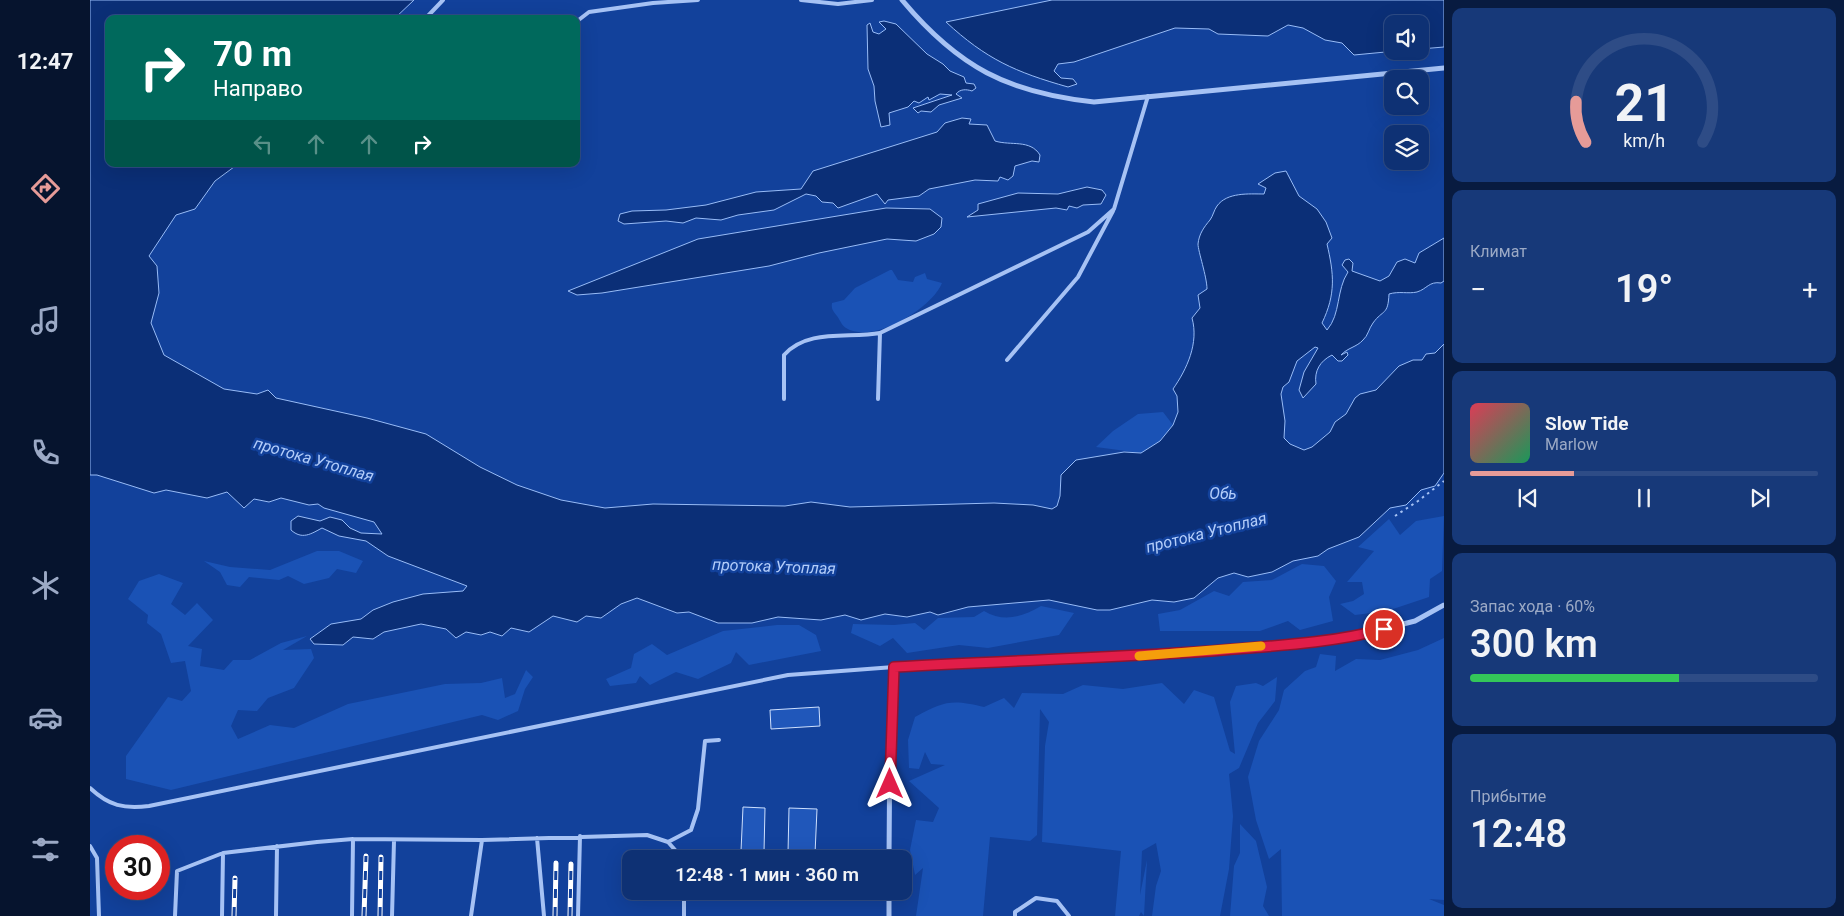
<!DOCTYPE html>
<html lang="ru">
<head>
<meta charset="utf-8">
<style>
  body { margin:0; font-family:Roboto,sans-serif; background:#173979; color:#f1f3f6; height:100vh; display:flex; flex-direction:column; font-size:19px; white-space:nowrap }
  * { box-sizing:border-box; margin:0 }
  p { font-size:16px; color:#9ba9c5 }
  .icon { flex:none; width:28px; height:28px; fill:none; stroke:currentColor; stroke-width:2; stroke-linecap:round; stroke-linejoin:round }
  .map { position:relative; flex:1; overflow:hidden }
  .sheet { display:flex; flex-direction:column; gap:8px; padding:8px; background:#081b40; width:400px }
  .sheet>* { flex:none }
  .banner { position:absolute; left:15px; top:15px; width:475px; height:152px; border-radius:10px; box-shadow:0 5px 20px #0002,0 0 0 1px #2e4c86; background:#00695c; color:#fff; overflow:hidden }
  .buttons { position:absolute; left:1294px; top:15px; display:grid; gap:10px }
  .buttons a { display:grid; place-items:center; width:45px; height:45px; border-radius:10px; background:#0e3174; box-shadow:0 5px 20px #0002,0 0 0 1px #2e4c86; font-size:25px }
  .speed { position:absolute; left:15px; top:835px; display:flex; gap:10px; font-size:25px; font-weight:700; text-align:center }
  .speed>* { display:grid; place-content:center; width:65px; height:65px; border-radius:50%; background:#0e3174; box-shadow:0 5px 20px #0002,0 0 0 1px #2e4c86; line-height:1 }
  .speed .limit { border:8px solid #d22; background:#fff; color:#111 }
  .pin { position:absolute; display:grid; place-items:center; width:42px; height:42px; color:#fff; margin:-21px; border:2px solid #fff; border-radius:50%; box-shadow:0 1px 5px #0007 }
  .me { position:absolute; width:55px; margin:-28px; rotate:0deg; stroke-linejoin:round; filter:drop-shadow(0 0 4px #0008) }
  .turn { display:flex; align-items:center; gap:18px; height:105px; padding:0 25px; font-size:22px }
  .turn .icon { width:65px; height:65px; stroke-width:2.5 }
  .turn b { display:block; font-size:35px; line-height:42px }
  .lanes { display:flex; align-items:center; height:48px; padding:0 25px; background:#0003; justify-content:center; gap:25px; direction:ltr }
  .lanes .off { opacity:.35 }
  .big { font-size:38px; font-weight:600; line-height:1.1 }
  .sheet .card { flex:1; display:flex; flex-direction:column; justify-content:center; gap:8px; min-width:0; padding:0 18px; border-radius:10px; background:#173979 }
  .sheet .dial { align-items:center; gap:0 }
  .dial svg { height:130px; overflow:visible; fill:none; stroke:#2e4c86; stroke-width:7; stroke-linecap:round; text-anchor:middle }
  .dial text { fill:#f1f3f6; stroke:none }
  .song { display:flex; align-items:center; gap:15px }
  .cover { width:60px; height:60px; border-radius:8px; background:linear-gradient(135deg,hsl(350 70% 55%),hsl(150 70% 35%)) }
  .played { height:5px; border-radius:2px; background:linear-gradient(90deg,#e69b98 30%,#2e4c86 30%) }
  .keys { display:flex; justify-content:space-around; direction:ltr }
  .heat { display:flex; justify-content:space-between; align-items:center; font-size:28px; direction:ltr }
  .charge { height:8px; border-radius:4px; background:linear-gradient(90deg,#34c759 60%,#2e4c86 0) }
  .trip { position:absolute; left:532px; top:850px; width:290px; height:50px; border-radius:10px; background:#0e3174; box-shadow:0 5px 20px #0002,0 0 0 1px #2e4c86; font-weight:600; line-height:50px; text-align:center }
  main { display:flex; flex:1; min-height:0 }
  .tabs { display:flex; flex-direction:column; width:90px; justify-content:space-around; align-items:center; background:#06142e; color:#9ba9c5 }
  .tabs .icon { width:35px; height:35px }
  .tabs .current { color:#e69b98 }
  .tabs b { font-size:22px; color:#f1f3f6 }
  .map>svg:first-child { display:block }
</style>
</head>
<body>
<main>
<nav class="tabs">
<b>12:47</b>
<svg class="icon current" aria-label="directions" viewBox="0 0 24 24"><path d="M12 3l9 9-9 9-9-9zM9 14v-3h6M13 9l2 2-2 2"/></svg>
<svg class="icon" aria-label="music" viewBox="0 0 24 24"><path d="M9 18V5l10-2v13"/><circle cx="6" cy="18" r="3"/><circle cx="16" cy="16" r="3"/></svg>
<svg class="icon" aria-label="phone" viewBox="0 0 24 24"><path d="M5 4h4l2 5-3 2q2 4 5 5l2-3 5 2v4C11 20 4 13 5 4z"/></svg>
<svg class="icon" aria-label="climate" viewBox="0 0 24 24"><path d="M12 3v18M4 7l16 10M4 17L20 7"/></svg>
<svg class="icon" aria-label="car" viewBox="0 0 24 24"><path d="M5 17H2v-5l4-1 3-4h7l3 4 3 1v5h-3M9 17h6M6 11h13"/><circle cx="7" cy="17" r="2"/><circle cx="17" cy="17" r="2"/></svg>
<svg class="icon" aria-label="filters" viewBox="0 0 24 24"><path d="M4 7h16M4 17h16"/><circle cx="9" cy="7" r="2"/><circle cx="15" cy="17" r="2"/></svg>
</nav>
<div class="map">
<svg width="1354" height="916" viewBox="0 0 1354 916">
  <rect width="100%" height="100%" fill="#12419b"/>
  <path fill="#1a52b5" d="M800 270H802L808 280 823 282 825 277 835 273 837 279 852 283C843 307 784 345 756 328 752 326 750 320 747 316 743 311 741 309 742 303L754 300 765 288Z
    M1073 412 1083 425 1070 441 1051 453 1006 447 1023 431 1048 414Z
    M1354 516 1352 571 1340 579 1339 597 1297 611 1265 615 1250 604 1263 601 1274 594 1272 582H1257L1284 551 1268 547 1299 519 1310 535 1326 521Z
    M227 551H249L273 561 266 573 247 569 239 578 214 584 198 576 189 580 159 577 150 587 137 585 130 572 114 561 140 567 180 570Z
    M1212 564 1234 566 1246 581 1239 597 1243 621 1210 630 1198 621 1170 631H1070L1068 614 1090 610 1124 591 1139 596 1153 582 1182 580Z
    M69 574 93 583 81 604 95 615 107 603 123 620 98 646 112 649 110 666 134 670 143 660H160L191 643 217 636 193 650 221 649 224 658 204 688 178 698 167 711 148 710 141 726 148 739 180 725 204 728 258 704 355 684 391 683 412 678 415 698 425 694 436 670 443 677 435 689 428 711 408 720 392 715 81 790 36 779V756L78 697 92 701 101 691 95 661 81 663 71 634 57 623 58 615 38 599 49 581Z
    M951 606 984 613 969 635 898 648 869 645 817 653 803 638 790 646 761 633 763 624 804 625 825 623 834 630 848 618 884 617 894 611C914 623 932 617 951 606Z
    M687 625H709L726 635 731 651 659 665 646 652 641 663 608 679 586 672 560 685 550 676 546 683 520 686 516 679 541 668 544 654 562 644 577 655 633 631Z
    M1354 638V900L1339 899 1354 905V916H1192L1191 849 1179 859 1166 820 1158 777 1169 741 1189 710 1194 690 1215 671 1226 667 1230 654 1246 656 1245 671 1266 659 1290 660 1328 650Z
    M1187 677 1185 701 1168 723 1149 768 1139 774 1143 816 1139 869 1130 916H1062L1066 886 1071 871 1066 843 1052 851 1050 895 1057 860 1054 916 1051 912 1049 916H1025L1031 851 952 842 955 746 959 722 950 709 947 835 940 841 900 837 893 916H826L833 868 825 875 820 850 826 820 843 822 849 808 819 781 855 765 841 764 835 752 829 769 819 768 818 740 825 717C854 701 862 699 894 707L914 698 924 708 932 693 973 694 993 685 1033 689 1072 683 1094 704 1104 690 1124 697 1140 751 1145 754 1140 702 1146 686 1166 683 1173 686Z
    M1150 824 1166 841 1177 887 1173 906 1179 916H1140L1144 866 1150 853Z"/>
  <path fill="#0b2f77" stroke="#98bcf7" d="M0 0H324L304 19H19V164H148L125 181 105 209 86 215 59 256 67 266 69 293 61 323 74 355 134 389 167 394 178 390 186 398 277 418 336 434 390 467 427 485 471 500 515 508 563 504 695 506 721 502 760 507 904 503 943 505 962 509 967 506 970 496 971 475 986 460 1034 452 1051 453 1070 441 1083 425 1088 412 1087 396 1083 389C1097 369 1109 343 1102 318L1110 308 1108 295 1117 289C1117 277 1108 251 1108 244 1109 234 1114 227 1120 220 1123 216 1124 210 1127 206 1137 192 1159 194 1174 194L1176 188 1168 184 1185 173 1196 171 1209 196 1227 209 1236 222 1242 238 1237 244C1244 274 1246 294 1232 323L1237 330C1251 314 1246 290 1258 272L1252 265 1255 260 1259 259 1263 263 1262 271 1290 281 1299 276 1307 262 1315 259 1325 263 1329 253 1354 238V281L1351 283C1339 281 1337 289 1327 292 1318 294 1309 291 1299 294 1298 316 1293 309 1283 323 1279 328 1278 336 1273 340 1267 347 1257 348 1251 355L1257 352 1258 355 1252 361H1248L1242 355C1230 361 1224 371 1226 384L1213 398 1209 390 1214 372 1228 348 1225 347 1207 361 1199 382 1193 387 1191 394 1195 421 1194 438 1200 444 1214 450 1222 447 1240 432 1245 422 1256 414 1265 398 1270 394 1286 390 1309 366 1323 360H1332L1336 354 1345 353 1354 344V473L1345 486 1331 490 1316 505 1300 508 1269 537 1238 549 1228 556 1203 561 1182 572 1158 577 1144 573 1128 578 1104 598 1084 602 1062 600 1020 610H1007L959 600 878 607 848 615 840 612 817 617 795 614 771 620 755 615 731 620 688 617 662 623H628L599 612 587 613 547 598 531 604 511 618 496 616 487 622 463 616 439 632 421 628 412 636 400 632 391 635 376 632 366 638 356 629 331 624 294 632 283 639 263 637 253 645 224 644 220 639 241 624 271 619 283 610 303 602 333 594 373 591 377 586 298 556 276 541 249 536 232 528C221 534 212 540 201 530V521L208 516 230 521 240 517 252 520 260 528 271 533 292 534 284 522 234 508 228 504 219 505 191 498 179 502 164 499 154 508 137 492 117 498 76 490 64 493 7 475H0Z
    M962 0H1354V47L1330 49V24H1302V51H1306L1264 55 1252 43 1235 40 1213 28 1198 25 1178 36 1128 34 1119 29 1085 28 984 62 968 64 964 71 971 78 983 79 987 84 978 87C925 72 896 59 856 22Z
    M794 21 806 24 837 54 853 64 860 71 874 77 876 83 884 84 886 88 882 91C876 89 870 89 866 94L872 98 849 105 841 112 831 111 828 113 823 108 862 95 850 94 839 100 838 97 829 103 824 101 818 107 799 113 800 125 791 127 785 101 784 86 778 69 777 25 780 23 783 32 789 34 796 29 789 22Z
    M872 118 881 119 879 124 897 125 905 141C921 146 940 139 950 155L949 162 942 161 925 166 923 176 918 180 910 177 908 181 885 180 839 189 829 196 798 200 795 204 787 194 748 208 743 203 732 202 726 196 716 194 684 210 648 215 631 220 606 218 593 223 576 221 534 224 528 221 530 214 542 211 576 210 616 205 666 192 711 189 723 171 847 132 855 123Z
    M997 187 1012 190 1016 195 1011 204 993 205 987 208 979 206 977 210 966 208 877 217 888 210V204L928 193 968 194Z
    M796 208 840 209 852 218 851 227 844 234 826 241 797 239 729 253 679 266 512 293 487 295 478 291 608 239Z"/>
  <path fill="#2057ba" stroke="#cee0fe" d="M729 707 730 726 681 729 680 710Z
    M653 807 675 808 674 852 651 851Z
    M699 808 727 809 725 854 698 853Z"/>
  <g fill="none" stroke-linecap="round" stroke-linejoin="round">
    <path stroke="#a6c2f4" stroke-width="2" stroke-dasharray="2.5 4" stroke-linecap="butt" d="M1305 516 1328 501 1354 481"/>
    <path stroke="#a6c2f4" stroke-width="4" d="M711 0 748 4 782 0
      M335 19 353 0
      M486 22 499 12 563 3 608 0
      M917 360 988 277 1023 211
      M694 399V355C718 328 759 339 790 333L998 232 1024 209 1058 96
      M788 399 790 333
      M0 788C19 806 34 809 59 806L698 675 804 667
      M447 838 454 916
      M578 842 601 830 608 809 615 741 629 740
      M0 846 7 858 9 916
      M85 916 87 871 133 853 227 842 263 839 392 840 557 835 578 842 593 859
      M132 916 133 853
      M186 916 187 846
      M262 916 263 839
      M302 916 304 841
      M381 916 392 840
      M488 916 490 836
      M594 916V891
      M925 916V912L946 898 967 901 979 916"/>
    <path stroke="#a6c2f4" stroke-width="5" d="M812 0C868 67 918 93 1004 102L1354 68
      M799 859 800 727 804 667 1062 655 1229 640 1278 633 1325 621 1354 605
      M799 916V891"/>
    <defs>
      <path id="rail" d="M144 916 145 878
        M274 916 276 856
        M290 916 291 857
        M465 916 466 863
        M480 916 481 864"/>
    </defs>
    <use href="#rail" stroke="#fff" stroke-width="5"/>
    <use href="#rail" stroke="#12419b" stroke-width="3" stroke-dasharray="9" stroke-linecap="butt"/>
  </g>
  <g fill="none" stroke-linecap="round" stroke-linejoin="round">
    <defs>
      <path id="route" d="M800 784 804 667C910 661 1016 658 1121 651 1178 646 1239 644 1294 629"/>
    </defs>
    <use href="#route" stroke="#92132f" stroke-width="12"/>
    <use href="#route" stroke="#e11d48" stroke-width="9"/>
    <path stroke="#f59e0b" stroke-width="9" d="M1049 656 1171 646"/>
  </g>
  <g text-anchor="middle" stroke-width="5" stroke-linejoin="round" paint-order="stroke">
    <g font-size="16" font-style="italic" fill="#b3cdfa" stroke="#12419b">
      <text transform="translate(224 459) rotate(16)" y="6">протока Утоплая</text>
      <text x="1133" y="499">Обь</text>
      <text transform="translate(1116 532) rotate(-14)" y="6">протока Утоплая</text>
      <text transform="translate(684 566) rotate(2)" y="6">протока Утоплая</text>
    </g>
  </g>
</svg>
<div class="buttons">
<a><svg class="icon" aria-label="sound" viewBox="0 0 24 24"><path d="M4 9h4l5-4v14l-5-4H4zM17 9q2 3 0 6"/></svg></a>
<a><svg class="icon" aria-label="search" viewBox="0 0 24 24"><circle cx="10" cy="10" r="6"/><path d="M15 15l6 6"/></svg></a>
<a><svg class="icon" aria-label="layers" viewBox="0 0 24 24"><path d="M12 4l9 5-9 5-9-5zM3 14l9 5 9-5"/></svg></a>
</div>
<div class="speed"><div class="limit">30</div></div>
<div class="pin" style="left:1294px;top:629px;background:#d93025"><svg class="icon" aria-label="arrive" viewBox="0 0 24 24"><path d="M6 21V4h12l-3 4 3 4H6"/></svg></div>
<svg class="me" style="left:800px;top:784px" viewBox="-20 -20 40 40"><path d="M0-17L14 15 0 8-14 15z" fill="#e11d48" stroke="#fff" stroke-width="4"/></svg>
<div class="trip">12:48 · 1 мин · 360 m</div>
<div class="banner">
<div class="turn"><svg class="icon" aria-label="right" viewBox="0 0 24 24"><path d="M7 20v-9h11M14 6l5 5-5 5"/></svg><div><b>70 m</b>Направо</div></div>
<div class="lanes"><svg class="icon off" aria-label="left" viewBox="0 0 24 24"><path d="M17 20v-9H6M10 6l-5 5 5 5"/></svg><svg class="icon off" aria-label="ahead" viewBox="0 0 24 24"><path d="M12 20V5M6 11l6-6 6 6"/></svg><svg class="icon off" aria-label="ahead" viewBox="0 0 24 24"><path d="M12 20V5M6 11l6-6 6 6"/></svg><svg class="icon" aria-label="right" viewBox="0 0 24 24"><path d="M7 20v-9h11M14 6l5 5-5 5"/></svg></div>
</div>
</div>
<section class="sheet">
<div class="card dial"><svg viewBox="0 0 100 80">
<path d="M14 69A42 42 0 1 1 86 69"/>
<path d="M14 69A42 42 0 0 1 8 44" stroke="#e69b98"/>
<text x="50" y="56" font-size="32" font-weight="700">21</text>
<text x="50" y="72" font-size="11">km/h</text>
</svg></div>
<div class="card"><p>Климат</p>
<div class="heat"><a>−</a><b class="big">19°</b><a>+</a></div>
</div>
<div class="card">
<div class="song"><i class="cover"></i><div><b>Slow Tide</b><p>Marlow</p></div></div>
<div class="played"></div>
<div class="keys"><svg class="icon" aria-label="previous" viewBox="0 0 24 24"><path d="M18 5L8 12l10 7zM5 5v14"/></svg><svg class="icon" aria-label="pause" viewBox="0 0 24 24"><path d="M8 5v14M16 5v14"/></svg><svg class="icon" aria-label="next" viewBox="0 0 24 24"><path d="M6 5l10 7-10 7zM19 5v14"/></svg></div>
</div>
<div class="card"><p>Запас хода · 60%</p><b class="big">300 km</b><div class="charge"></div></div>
<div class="card"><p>Прибытие</p><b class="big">12:48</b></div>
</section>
</main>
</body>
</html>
